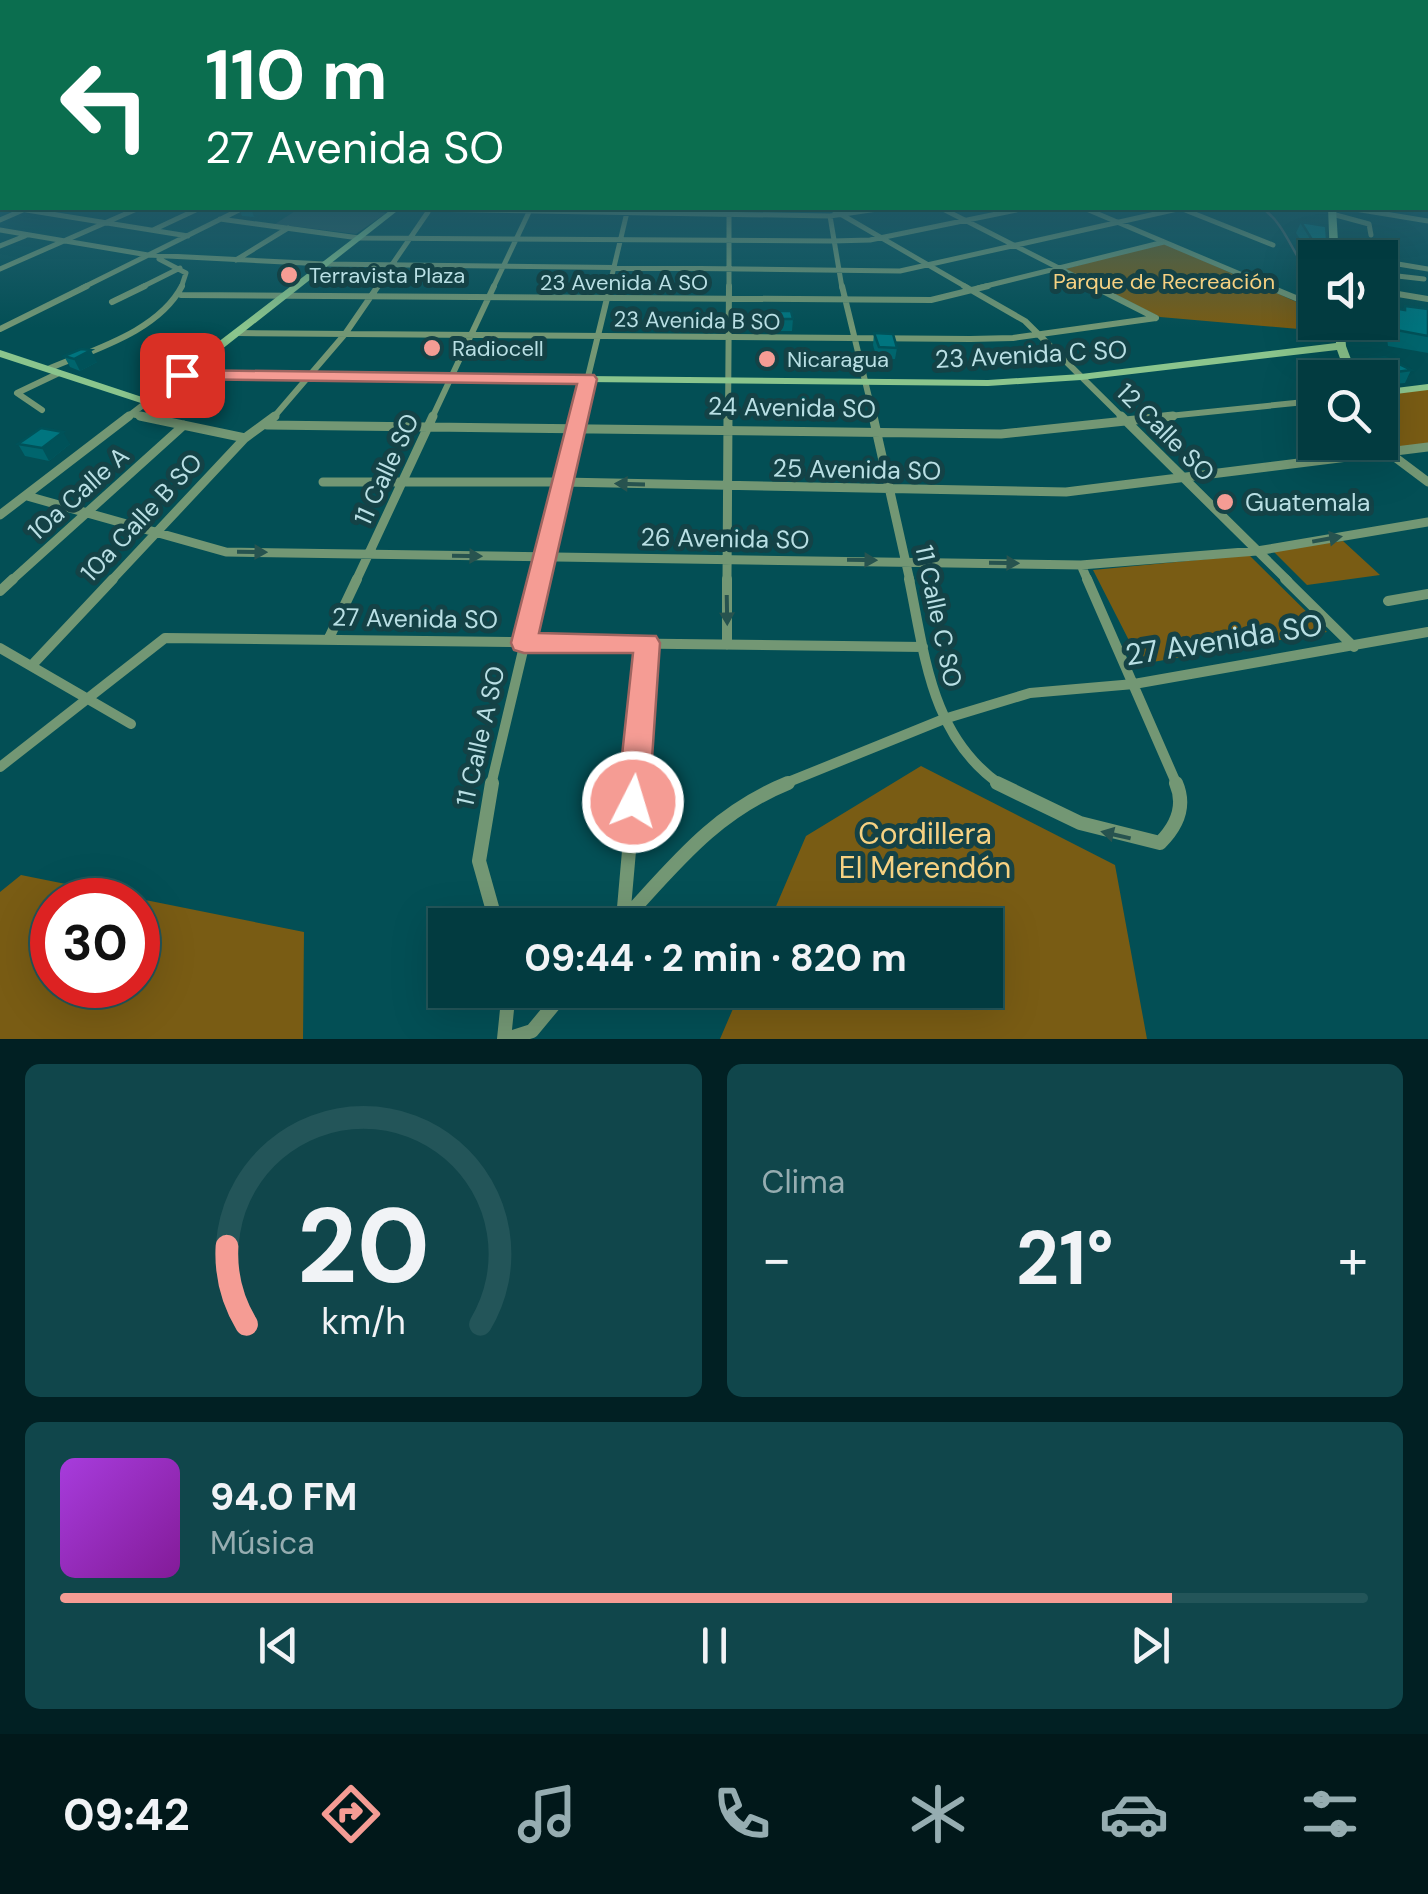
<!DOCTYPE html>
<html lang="es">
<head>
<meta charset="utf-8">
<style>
  body { margin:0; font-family:"DM Sans",sans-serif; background:#10464b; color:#f1f3f6; height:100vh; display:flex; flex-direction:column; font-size:38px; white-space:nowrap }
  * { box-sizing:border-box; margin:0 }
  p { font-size:32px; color:#96adb1 }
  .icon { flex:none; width:55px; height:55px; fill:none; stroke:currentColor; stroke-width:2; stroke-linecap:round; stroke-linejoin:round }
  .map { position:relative; height:1039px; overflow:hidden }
  .side { display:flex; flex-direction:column; gap:25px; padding:25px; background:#012023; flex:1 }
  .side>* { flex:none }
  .hud { position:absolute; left:0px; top:0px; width:1430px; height:210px; box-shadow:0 10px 40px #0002,0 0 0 2px #235559; background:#0b6e4f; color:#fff; overflow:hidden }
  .controls { position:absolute; left:1298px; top:240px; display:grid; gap:20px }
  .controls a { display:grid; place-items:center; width:100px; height:100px; border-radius:0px; background:#023b40; box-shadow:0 10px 40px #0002,0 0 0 2px #235559; font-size:50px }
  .speed { position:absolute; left:30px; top:878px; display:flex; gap:20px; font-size:50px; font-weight:700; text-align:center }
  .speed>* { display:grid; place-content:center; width:130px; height:130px; border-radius:50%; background:#023b40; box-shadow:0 10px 40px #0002,0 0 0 2px #235559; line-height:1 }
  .speed .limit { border:15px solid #d22; background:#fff; color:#111 }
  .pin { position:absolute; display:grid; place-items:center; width:85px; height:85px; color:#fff; margin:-42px; border-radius:20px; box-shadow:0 5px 15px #0006 }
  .me { position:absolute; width:110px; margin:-55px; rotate:5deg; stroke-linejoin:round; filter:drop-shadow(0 0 8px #0008) }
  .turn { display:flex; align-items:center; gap:35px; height:210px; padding:0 40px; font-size:45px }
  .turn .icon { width:130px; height:130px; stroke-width:2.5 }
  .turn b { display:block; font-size:70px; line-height:85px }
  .big { font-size:75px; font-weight:700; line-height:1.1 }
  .side .widget { flex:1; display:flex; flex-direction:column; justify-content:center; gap:15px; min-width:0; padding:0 35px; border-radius:15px; background:#10464b }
  .side .dial { align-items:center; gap:0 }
  .dial svg { height:260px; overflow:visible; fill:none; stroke:#235559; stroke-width:7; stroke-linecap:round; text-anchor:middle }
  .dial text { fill:#f1f3f6; stroke:none }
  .song { display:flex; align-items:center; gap:30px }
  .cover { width:120px; height:120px; border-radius:15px; background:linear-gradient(135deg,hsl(280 70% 55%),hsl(290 70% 35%)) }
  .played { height:10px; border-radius:5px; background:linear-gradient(90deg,#f59c94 85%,#235559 85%) }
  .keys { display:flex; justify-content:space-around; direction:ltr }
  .heat { display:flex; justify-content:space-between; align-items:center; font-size:55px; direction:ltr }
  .side .tiles { flex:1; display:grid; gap:25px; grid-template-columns:1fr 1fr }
  .widget:last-child { grid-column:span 2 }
  .trip { position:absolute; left:428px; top:908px; width:575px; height:100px; border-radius:0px; background:#023b40; box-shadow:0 10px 40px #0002,0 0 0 2px #235559; font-weight:700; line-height:100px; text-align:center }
  .menu { display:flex; height:160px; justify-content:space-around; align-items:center; background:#01181a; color:#96adb1 }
  .menu .icon { width:70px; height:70px }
  .menu .selected { color:#f59c94 }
  .menu b { font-size:45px; color:#f1f3f6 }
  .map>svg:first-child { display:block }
</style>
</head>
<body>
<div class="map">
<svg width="1428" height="1039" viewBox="0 0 1428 1039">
  <rect width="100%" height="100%" fill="#034f55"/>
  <path fill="#265a5f" d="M300 208H343L386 213 356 234 275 224Z"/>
  <path fill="#795c14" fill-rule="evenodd" d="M1163 243 1315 310V322L1323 323 1322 331 1160 317 1065 269Z
    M1428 388V447L1388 452 1380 435V393Z
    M1343 541 1380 575 1307 585 1272 550Z
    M1249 555 1327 632 1141 664 1093 570Z
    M921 766 1115 865 1147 1039H720L741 990H985V925H768L806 836Z
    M21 875 304 932 303 1039H0V892ZM52 900H138V985H52Z"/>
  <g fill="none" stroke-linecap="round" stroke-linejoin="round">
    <path stroke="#496468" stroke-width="2.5" d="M1262 208C1288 226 1292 258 1315 279"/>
    <path stroke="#739774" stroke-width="5" d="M14 208 188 236
      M359 208 830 216 884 208
      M830 208 968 288
      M941 208 1098 288
      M1084 208 1273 288
      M1180 208 1273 245
      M1281 208H1297
      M1349 208 1428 221
      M1332 214 1369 224 1371 235
      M830 216 842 288
      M220 219 359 238 832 241 870 240 1026 208
      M0 220 23 210
      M0 230 148 255 325 264 900 271 1182 208
      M153 230 200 208
      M0 246 25 236
      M159 259 186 273 181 288
      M236 260 288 228
      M1380 261 1428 269
      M0 269 139 208
      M1380 274 1424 279
      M82 288 243 208
      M140 288 180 268
      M376 288 428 212
      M493 288 530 210
      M609 288 628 208
      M729 288V208
      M978 288 1164 242"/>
    <path stroke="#739774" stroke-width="6" d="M842 286 874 418
      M964 286 1025 321 1123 418
      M1093 286 1156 318
      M1267 286 1315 306
      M1380 291 1428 299
      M181 295 931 300 988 286
      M112 302 145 286
      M0 329 87 286
      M237 333 970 339 1013 338 1156 318
      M48 369C92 350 158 332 182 286
      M42 410 17 393 59 373
      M131 414 152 418
      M126 418 147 402
      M273 418 345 334 378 286
      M432 418 494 286
      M578 418 610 286
      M728 418 729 286
      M1149 418 1315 401"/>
    <path stroke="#739774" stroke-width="9" d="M140 416 245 438
      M873 416 910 581
      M1121 416 1288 581
      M267 425 1001 434 1173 416
      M1380 435 1388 452 1428 482
      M323 482H562L1066 492 1428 447
      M27 496 226 552 1081 565 1257 551 1428 522
      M0 515 129 416
      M1081 565 1088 581
      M11 581 184 425
      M111 581 245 438 275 416
      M356 581 433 416
      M540 581 579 416
      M727 581 728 416"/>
    <path stroke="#739774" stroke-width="10" d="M909 579C925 656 931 737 1001 785
      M1087 579 1177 785
      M1285 579 1354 647
      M0 591 13 579
      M1388 601 1428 594
      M329 638 357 579
      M727 645V579
      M0 648 131 724
      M33 664 113 579
      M0 767 165 638 923 647
      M491 785 540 579
      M635 785 647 643
      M781 785 944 719 1030 693 1134 684 1428 632"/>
    <path stroke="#739774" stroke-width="14" d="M492 783 479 861 497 925
      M997 783 1080 823 1160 843C1177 826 1186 806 1176 783
      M623 919 635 783
      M619 925C673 867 712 814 788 783
      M504 1039 509 990
      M507 1039 532 1031 566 990"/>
    <path fill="#8bc58d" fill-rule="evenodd" d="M393 208H401L193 372 988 380 1081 374 1336 343 1334 322H1344L1346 346 1358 378H1347L1337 350 1081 380 988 386 184 378 147 405 0 357V350L145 398Z
      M1328 208H1336L1339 258H1330Z
      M1428 384V390L1380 396V390Z"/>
  </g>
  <path fill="#00656d" d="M239 208H272L254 217 242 216Z
    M1301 222 1328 251 1325 258H1315V261L1296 233Z
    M1380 306 1403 310 1405 306 1428 309V353L1388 346 1387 339 1352 332 1351 322H1380Z
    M776 311 793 319 792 331H777Z
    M874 333 897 348 895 359H877L873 345Z
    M64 356 97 362 80 371 70 367Z
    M1370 358 1411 370 1405 383 1382 385 1380 387V378H1362Z
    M18 444H70L49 461 25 456Z"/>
  <path fill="#005259" d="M251 208H272L254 217Z
    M91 350 97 362 80 371 74 359Z
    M63 432 70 444 49 461 42 448Z"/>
  <path fill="#00757f" stroke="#005259" stroke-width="2.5" d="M1301 222 1326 226 1328 251H1319Z
    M1380 306 1405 310V306L1428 309V336L1396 330 1394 323 1380 320Z
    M776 311H791L793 319H778Z
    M874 333 893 334 897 348 879 347Z
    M81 349 91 350 74 359 64 356Z
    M1385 357 1411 370 1389 373 1383 377 1373 376 1368 366 1375 367 1370 358Z
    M41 428 63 432 42 448 18 444Z"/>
  <defs><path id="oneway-solid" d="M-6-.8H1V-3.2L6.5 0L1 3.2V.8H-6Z" transform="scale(2.5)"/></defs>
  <g fill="#27534f">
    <use href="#oneway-solid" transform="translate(630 484) rotate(-178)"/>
    <use href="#oneway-solid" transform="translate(1327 539) rotate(-10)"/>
    <use href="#oneway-solid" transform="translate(252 552) rotate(1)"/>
    <use href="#oneway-solid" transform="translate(467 556) rotate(1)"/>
    <use href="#oneway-solid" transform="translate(862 560) rotate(1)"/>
    <use href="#oneway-solid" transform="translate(1004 563) rotate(1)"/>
    <use href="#oneway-solid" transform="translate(727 610) rotate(89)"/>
    <use href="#oneway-solid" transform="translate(1116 835) rotate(-167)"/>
  </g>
  <linearGradient id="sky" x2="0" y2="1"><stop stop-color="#022b2f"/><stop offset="0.56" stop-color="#286373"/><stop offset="1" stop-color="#286373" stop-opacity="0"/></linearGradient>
  <rect width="1428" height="328" fill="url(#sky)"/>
  <path fill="#f59c94" stroke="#9f6560" stroke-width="2.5" d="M182 370 594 375 597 379 539 633 656 636 660 643 649 802 644 811 633 815 622 811 617 802 633 653H524L514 650 511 643 577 384 176 379V371Z"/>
  <g fill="#f59c94" stroke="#144246" stroke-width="4">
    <circle cx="289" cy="275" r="10"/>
    <circle cx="432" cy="348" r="10"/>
    <circle cx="767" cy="359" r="10"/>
    <circle cx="1225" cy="502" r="10"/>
  </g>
  <g text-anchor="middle" stroke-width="10" stroke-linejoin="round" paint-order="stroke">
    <g font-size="22" fill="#b9dfe4" stroke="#144246" text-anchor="start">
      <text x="309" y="283">Terravista Plaza</text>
      <text x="452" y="356">Radiocell</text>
      <text x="787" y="367">Nicaragua</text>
    </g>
    <g font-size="22" fill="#f6d182" stroke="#144246">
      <text x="1164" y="289">Parque de Recreación</text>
    </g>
    <g font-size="22" fill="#b9dfe4" stroke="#144246">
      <text x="624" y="290">23 Avenida A SO</text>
      <text transform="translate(697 320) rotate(1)" y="8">23 Avenida B SO</text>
    </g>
    <g font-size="25" fill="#b9dfe4" stroke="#144246">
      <text transform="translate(1031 354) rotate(-3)" y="9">23 Avenida C SO</text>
      <text transform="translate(792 407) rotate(1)" y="9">24 Avenida SO</text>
      <text transform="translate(1166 432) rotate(45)" y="9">12 Calle SO</text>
      <text transform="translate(386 469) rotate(-65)" y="9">11 Calle SO</text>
      <text transform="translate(857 469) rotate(1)" y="9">25 Avenida SO</text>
      <text transform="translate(78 493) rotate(-42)" y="9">10a Calle A</text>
      <text transform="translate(141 517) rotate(-47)" y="9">10a Calle B SO</text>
      <text transform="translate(725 538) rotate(1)" y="9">26 Avenida SO</text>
      <text transform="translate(939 616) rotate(78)" y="9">11 Calle C SO</text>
      <text transform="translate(415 618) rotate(1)" y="9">27 Avenida SO</text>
      <text transform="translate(480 736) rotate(-77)" y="9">11 Calle A SO</text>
    </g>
    <g font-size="25" fill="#b9dfe4" stroke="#144246" text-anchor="start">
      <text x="1245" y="511">Guatemala</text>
    </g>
    <g font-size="30" fill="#b9dfe4" stroke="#144246">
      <text transform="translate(1224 640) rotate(-9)" y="10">27 Avenida SO</text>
    </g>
    <g font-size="30" fill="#f6d182" stroke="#144246">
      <text x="925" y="844">Cordillera<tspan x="925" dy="34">El Merendón</tspan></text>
    </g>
  </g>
</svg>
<div class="controls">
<a><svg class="icon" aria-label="sound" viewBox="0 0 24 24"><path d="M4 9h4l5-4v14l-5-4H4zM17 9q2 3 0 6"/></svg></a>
<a><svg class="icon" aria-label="search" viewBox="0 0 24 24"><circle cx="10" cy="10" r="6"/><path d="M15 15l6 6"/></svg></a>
</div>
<div class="speed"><div class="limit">30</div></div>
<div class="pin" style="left:182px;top:375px;background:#d93025"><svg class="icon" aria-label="arrive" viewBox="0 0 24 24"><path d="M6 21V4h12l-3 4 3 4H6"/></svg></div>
<svg class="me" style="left:633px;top:802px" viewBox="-20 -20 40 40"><circle r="17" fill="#f59c94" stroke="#fff" stroke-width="3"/><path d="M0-11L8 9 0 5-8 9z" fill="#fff"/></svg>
<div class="trip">09:44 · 2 min · 820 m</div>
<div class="hud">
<div class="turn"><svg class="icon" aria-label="left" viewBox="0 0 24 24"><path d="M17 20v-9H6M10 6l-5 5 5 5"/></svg><div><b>110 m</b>27 Avenida SO</div></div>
</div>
</div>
<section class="side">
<div class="tiles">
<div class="widget dial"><svg viewBox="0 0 100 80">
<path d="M14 69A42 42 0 1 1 86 69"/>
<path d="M14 69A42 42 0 0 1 8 45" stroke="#f59c94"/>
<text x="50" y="56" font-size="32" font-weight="700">20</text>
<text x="50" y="72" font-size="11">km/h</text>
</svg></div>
<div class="widget"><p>Clima</p>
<div class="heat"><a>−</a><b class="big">21°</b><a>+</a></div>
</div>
<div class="widget">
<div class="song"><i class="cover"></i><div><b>94.0 FM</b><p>Música</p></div></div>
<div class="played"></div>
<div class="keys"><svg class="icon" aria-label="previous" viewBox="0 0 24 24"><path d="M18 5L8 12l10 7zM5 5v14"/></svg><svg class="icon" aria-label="pause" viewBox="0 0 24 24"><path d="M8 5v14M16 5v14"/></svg><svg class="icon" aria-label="next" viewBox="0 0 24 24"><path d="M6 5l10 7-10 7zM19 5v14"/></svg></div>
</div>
</div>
</section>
<nav class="menu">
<b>09:42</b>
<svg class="icon selected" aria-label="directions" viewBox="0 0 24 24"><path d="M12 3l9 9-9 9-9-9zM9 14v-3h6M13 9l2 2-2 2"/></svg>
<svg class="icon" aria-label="music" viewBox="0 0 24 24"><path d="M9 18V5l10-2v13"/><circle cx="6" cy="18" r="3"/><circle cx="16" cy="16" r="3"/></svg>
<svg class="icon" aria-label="phone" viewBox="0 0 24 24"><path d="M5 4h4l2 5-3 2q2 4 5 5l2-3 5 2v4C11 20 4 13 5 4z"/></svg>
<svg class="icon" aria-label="climate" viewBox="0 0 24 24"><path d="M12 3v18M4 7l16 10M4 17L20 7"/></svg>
<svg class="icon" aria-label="car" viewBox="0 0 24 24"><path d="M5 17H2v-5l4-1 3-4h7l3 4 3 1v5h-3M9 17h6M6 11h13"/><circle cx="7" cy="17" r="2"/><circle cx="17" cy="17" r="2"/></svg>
<svg class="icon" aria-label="filters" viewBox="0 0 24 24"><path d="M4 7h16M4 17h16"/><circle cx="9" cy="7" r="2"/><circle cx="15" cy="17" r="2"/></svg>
</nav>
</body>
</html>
